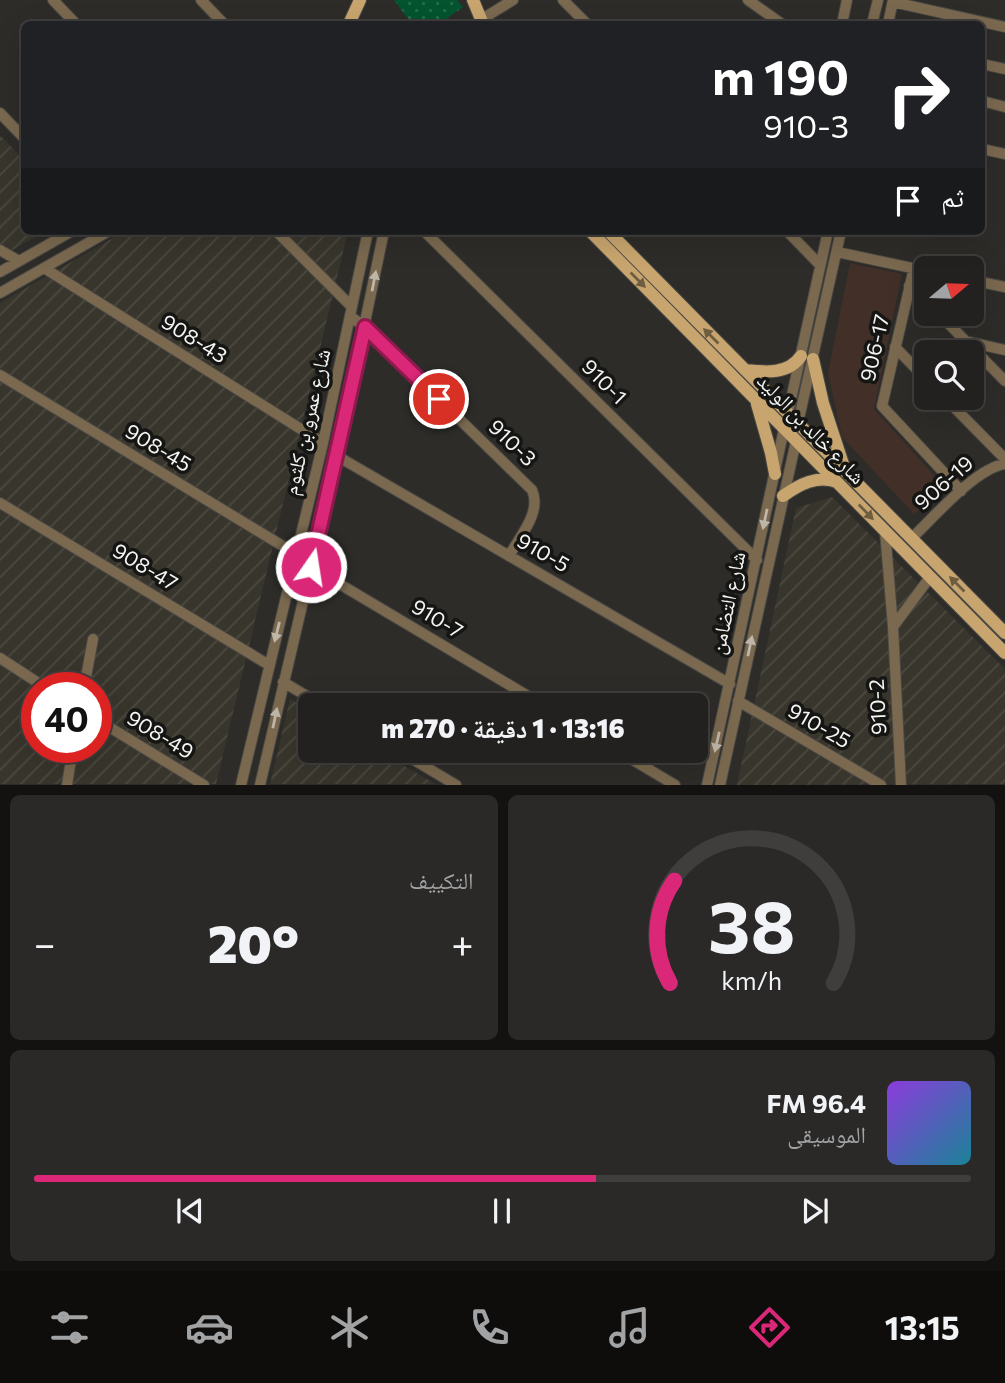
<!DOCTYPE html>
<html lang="ar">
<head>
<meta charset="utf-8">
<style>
  body { margin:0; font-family:Commissioner,"Noto Naskh Arabic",sans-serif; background:#2a2928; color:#f1f3f6; direction:rtl; height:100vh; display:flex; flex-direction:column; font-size:26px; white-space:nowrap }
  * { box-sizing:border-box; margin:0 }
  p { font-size:23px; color:#a2a3a4 }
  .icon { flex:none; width:38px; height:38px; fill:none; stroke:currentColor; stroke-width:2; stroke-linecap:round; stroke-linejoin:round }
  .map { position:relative; height:785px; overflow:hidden; direction:ltr }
  .panel { display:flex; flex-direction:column; gap:10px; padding:10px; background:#131211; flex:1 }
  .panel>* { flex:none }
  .hud { position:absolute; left:21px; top:21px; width:964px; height:214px; border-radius:10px; box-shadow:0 7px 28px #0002,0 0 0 2px #3f3e3d; direction:rtl; background:#202124; color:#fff; overflow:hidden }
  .needle { width:46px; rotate:71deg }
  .fabs { position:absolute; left:914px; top:256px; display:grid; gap:14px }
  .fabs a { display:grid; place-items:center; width:70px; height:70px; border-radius:10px; background:#22211f; box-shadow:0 7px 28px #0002,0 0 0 2px #3f3e3d; font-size:35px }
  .speed { position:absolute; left:21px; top:672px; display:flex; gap:14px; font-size:35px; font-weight:700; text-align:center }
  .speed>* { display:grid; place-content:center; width:91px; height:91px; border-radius:50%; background:#22211f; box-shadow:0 7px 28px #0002,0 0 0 2px #3f3e3d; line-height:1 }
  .speed .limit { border:10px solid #d22; background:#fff; color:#111 }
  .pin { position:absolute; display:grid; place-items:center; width:60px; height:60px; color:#fff; margin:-30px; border:4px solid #fff; border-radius:50%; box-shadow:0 2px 7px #0007 }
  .me { position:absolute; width:77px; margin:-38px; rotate:13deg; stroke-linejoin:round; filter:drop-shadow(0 0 5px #0008) }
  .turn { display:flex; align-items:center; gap:24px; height:147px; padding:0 21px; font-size:32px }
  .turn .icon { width:91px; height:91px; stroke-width:2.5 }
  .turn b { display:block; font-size:49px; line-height:60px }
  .then { display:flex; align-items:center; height:66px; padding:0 21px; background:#0003; gap:14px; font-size:26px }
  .big { font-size:52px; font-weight:800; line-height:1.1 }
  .panel .card { flex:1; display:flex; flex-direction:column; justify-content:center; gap:10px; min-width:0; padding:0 24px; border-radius:10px; background:#2a2928 }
  .panel .dial { align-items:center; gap:0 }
  .dial svg { height:182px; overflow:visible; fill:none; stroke:#3f3e3d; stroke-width:7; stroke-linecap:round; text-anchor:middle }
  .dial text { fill:#f1f3f6; stroke:none }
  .song { display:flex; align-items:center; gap:21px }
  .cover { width:84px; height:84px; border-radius:10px; background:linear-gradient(135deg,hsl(270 70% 55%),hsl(190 70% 35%)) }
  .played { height:7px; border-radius:4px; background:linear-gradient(90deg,#db2777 60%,#3f3e3d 60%) }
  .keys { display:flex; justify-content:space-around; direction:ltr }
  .heat { display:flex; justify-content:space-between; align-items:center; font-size:38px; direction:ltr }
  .panel .tiles { flex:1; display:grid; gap:10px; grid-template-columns:1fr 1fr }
  .card:last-child { grid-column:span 2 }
  .trip { position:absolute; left:298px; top:693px; width:410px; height:70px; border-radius:10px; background:#22211f; box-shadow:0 7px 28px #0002,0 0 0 2px #3f3e3d; font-weight:800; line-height:70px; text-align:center; direction:rtl }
  .tabs { display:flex; height:112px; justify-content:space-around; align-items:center; background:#0e0d0c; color:#a2a3a4 }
  .tabs .icon { width:49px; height:49px }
  .tabs .selected { color:#db2777 }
  .tabs b { font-size:32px; color:#f1f3f6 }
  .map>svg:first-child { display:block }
</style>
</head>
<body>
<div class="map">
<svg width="1005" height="785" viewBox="0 0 1005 785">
  <defs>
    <pattern id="industrial-furrows" width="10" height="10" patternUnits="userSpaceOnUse" patternTransform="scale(1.75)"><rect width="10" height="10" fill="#38352c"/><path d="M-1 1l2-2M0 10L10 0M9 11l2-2" fill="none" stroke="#4c4941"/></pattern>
    <pattern id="grass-dots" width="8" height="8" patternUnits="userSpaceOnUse" patternTransform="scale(1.75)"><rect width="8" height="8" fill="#03542f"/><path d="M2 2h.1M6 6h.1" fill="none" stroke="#286d4e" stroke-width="1.8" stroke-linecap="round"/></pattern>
  </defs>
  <rect width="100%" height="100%" fill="#2d2c29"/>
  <path fill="#412f28" d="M850 263 902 274 874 409 944 486 914 514 842 437 828 373Z"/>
  <path fill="url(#industrial-furrows)" fill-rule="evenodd" d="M0 135 24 160V231H46L0 257Z
    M125 231H348L216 784H0V303ZM37 688H96V747H37Z
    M832 497 1005 669V784L737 785 796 508Z
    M290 699 310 710V751H378L436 784H270Z"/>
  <path fill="url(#grass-dots)" d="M394 0H457L463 7 439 24H412Z"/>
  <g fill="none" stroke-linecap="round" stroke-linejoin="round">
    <defs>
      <path id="minor" d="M53 0 76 24
        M201 0 224 24
        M563 0 587 24
        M748 0 782 24
        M893 2 1005 27
        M482 19 513 0
        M842 24 847 0
        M872 24 878 0
        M888 24 893 0
        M982 64 1005 69
        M982 101 1005 107
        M0 113 24 138
        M982 149 1005 154
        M276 231 352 307
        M424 231 757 560
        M787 231 820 265
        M0 250 19 261
        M837 252 926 271
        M44 268 323 443
        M914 268 882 406 961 491
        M0 272 72 231
        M971 280 1005 287
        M909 286 926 302
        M0 293 109 231
        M938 313 1005 381
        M350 316 365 327 532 490C542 512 520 536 509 556
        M969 342 1005 350
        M895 347 926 379
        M0 375 296 554
        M944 397 1005 459
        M788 413 828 231
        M798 423 841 231
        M337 456 730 684
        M0 503 269 665
        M885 531 893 627 901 785
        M912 538C934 517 976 468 1005 464
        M311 567 543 705
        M893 627 930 577
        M0 658 46 688
        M283 682 322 705
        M84 688 93 639
        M738 701 881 785
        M96 719 204 785
        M399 751 456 785
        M618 751 675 785
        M67 785 73 747
        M241 785 323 443 368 231
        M260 785 337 456 384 231
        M707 785 784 429
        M720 785 796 441"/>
      <path id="major" d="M473 0 483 24
        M349 24 360 0
        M590 231 1005 653
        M608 231 1005 633
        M813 359 823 403 844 467
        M745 370C765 372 788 375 801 356
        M757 404 771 453 775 474
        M783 496C800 484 817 475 837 482"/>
    </defs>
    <use href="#minor" stroke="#494845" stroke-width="12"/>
    <use href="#major" stroke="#494845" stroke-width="14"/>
    <use href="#minor" stroke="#7a694f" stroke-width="10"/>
    <use href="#major" stroke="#c8a56e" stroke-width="12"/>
  </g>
  <defs><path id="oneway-solid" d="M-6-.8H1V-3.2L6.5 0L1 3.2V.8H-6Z" transform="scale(1.75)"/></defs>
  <g fill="#6e5d40">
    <use href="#oneway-solid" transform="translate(638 280) rotate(45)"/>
    <use href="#oneway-solid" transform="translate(711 336) rotate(-135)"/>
    <use href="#oneway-solid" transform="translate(866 512) rotate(46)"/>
    <use href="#oneway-solid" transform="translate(957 584) rotate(-135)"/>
  </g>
  <g fill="#beb6a9">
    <use href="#oneway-solid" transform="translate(374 281) rotate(-79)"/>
    <use href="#oneway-solid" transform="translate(765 519) rotate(102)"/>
    <use href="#oneway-solid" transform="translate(277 632) rotate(104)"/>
    <use href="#oneway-solid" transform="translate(750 646) rotate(-78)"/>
    <use href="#oneway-solid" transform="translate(275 718) rotate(-78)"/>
    <use href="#oneway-solid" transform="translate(717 742) rotate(103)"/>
  </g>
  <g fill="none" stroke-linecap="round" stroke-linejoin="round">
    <defs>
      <path id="route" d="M311 567 365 327 439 399"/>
    </defs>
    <use href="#route" stroke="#8e194d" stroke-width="18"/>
    <use href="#route" stroke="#db2777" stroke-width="12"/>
  </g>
  <g text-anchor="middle" stroke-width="7" stroke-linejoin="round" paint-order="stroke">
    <g font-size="21" fill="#f5f5f3" stroke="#151513">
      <text transform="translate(194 339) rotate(32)" y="7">908-43</text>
      <text transform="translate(875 348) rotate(-77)" y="7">906-17</text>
      <text transform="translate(604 382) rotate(45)" y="7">910-1</text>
      <text transform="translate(307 422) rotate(-77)" y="7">شارع عمرو بن كلثوم</text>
      <text transform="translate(811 429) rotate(46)" y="7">شارع خالد بن الوليد</text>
      <text transform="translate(512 443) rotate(44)" y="7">910-3</text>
      <text transform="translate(158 448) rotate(31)" y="7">908-45</text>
      <text transform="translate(944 483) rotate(-41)" y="7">906-19</text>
      <text transform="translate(543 553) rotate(30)" y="7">910-5</text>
      <text transform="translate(145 567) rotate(31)" y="7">908-47</text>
      <text transform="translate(728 603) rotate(-78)" y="7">شارع التضامن</text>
      <text transform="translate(437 619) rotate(31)" y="7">910-7</text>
      <text transform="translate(878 707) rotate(-93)" y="7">910-2</text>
      <text transform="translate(819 726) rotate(30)" y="7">910-25</text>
      <text transform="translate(160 735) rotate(31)" y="7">908-49</text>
    </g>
  </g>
</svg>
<div class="fabs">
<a><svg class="needle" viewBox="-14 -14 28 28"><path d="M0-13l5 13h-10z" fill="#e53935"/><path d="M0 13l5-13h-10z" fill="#a2a3a4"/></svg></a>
<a><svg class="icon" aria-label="search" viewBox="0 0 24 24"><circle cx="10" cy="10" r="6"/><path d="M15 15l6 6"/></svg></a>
</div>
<div class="speed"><div class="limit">40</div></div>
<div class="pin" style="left:439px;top:399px;background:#d93025"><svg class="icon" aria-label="arrive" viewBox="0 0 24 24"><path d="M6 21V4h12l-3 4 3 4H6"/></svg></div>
<svg class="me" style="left:311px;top:567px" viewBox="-20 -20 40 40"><circle r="17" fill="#db2777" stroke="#fff" stroke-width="3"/><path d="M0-11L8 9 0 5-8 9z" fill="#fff"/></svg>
<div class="trip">13:16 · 1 دقيقة · 270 m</div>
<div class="hud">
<div class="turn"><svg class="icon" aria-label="right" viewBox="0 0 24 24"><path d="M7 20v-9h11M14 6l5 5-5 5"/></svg><div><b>190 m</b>910-3</div></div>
<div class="then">ثم<svg class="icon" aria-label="arrive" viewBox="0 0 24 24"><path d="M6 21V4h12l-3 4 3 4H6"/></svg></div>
</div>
</div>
<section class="panel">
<div class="tiles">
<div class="card dial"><svg viewBox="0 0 100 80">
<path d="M14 69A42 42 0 1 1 86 69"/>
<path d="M14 69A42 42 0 0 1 16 24" stroke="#db2777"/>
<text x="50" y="56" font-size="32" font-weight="700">38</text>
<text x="50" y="72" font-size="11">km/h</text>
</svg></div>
<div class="card"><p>التكييف</p>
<div class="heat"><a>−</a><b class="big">20°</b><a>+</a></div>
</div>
<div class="card">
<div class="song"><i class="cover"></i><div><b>96.4 FM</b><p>الموسيقى</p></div></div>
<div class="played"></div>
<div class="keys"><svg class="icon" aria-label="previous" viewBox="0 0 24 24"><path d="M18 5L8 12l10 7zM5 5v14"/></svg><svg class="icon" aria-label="pause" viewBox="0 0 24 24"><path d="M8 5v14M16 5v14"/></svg><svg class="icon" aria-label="next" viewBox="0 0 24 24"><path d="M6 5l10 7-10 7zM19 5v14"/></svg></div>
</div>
</div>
</section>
<nav class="tabs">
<b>13:15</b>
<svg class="icon selected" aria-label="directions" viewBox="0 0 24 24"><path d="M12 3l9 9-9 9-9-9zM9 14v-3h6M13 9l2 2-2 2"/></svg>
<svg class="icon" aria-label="music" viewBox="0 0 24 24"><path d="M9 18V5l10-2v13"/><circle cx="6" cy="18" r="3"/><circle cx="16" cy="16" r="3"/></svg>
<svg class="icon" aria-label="phone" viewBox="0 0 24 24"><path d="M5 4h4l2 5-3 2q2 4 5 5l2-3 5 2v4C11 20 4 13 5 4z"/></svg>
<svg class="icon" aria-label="climate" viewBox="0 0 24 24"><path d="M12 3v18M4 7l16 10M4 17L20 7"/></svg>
<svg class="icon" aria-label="car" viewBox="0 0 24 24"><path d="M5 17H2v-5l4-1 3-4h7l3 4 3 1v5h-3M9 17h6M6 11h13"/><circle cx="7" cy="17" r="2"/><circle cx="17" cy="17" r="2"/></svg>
<svg class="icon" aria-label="filters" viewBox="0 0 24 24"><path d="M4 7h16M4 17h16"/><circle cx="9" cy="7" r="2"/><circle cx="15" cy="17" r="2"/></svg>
</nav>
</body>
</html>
